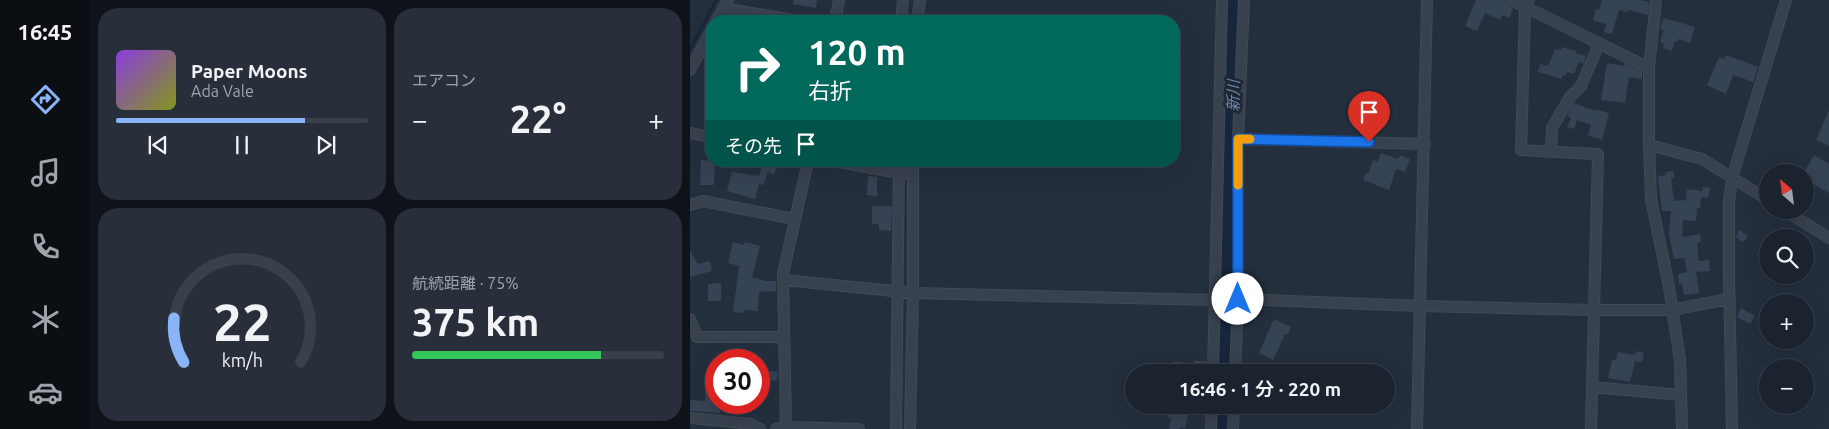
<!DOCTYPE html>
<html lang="ja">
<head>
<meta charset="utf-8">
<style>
  body { margin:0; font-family:Ubuntu,"Noto Sans JP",sans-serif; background:#282f3a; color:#f1f3f6; height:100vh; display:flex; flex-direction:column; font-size:19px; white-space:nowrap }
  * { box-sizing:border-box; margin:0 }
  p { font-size:16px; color:#a0a4aa }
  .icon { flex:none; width:28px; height:28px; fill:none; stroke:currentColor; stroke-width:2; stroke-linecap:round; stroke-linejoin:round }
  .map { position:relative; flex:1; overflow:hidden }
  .side { display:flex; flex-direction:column; gap:8px; padding:8px; background:#0f1319; width:600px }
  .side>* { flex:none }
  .banner { position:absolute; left:15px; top:15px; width:475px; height:152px; border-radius:20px; box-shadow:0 5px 20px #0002,0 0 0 1px #39404a; background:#00695c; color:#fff; overflow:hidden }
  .needle { width:32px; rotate:332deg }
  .tools { position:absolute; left:1069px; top:164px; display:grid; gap:10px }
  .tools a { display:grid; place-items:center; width:55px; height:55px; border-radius:50%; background:#1b232e; box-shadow:0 5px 20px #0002,0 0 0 1px #39404a; font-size:25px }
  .speed { position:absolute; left:15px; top:349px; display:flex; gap:10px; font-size:25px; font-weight:700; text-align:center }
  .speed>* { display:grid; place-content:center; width:65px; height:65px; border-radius:50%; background:#1b232e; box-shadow:0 5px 20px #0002,0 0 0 1px #39404a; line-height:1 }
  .speed .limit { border:8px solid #d22; background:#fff; color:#111 }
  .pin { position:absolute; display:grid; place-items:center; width:42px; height:42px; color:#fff; margin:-51px -21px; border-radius:50% 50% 50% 0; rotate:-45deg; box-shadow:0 0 5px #0007 }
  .pin .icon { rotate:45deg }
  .me { position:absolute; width:55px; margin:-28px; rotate:0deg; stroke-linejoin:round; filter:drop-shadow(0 0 4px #0008) }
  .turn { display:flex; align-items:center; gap:18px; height:105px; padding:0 20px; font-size:22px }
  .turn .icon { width:65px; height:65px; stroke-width:2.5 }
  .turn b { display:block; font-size:35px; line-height:42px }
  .then { display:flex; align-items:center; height:48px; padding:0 20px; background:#0003; gap:10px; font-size:19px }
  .big { font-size:38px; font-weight:600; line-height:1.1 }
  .side .tile { flex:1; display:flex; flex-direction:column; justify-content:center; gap:8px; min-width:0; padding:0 18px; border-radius:20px; background:#282f3a }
  .side .dial { align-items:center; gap:0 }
  .dial svg { height:130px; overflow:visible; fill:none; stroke:#39404a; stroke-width:7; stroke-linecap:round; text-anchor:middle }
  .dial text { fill:#f1f3f6; stroke:none }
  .song { display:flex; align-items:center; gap:15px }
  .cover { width:60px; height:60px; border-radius:8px; background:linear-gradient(135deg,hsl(270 70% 55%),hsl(70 70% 35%)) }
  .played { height:5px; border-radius:2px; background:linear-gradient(90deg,#8ab4f8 75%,#39404a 75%) }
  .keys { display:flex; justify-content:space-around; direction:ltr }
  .heat { display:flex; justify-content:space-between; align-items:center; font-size:28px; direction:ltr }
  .charge { height:8px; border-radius:4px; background:linear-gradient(90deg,#34c759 75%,#39404a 0) }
  .side .tiles { flex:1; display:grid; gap:8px; grid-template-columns:repeat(2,1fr) }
  .trip { position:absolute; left:435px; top:364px; width:270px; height:50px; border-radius:25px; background:#1b232e; box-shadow:0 5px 20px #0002,0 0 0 1px #39404a; font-weight:600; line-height:50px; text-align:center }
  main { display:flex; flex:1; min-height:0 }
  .dock { display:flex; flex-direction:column; width:90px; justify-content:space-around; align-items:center; background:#0b0e12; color:#a0a4aa }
  .dock .icon { width:35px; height:35px }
  .dock .selected { color:#8ab4f8 }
  .dock b { font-size:22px; color:#f1f3f6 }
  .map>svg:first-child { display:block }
</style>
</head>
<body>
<main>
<nav class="dock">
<b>16:45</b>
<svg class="icon selected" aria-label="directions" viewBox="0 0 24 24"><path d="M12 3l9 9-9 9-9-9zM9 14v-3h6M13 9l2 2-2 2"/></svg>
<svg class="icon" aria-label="music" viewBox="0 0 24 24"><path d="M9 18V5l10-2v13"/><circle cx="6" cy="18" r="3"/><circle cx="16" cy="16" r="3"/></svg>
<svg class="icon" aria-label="phone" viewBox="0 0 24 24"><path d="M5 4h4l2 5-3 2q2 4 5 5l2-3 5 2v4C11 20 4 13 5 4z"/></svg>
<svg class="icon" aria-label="climate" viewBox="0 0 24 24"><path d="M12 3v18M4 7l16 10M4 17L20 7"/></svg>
<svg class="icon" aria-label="car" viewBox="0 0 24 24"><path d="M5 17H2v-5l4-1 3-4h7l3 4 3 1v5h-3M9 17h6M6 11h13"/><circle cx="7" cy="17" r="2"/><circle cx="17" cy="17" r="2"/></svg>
</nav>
<section class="side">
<div class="tiles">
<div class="tile">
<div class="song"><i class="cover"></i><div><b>Paper Moons</b><p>Ada Vale</p></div></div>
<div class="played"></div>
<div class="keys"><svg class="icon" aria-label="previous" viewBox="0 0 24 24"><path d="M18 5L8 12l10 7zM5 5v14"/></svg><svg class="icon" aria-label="pause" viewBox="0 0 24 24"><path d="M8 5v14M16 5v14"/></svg><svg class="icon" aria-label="next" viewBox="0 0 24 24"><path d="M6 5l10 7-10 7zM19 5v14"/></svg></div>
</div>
<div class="tile"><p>エアコン</p>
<div class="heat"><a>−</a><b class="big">22°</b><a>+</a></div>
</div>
<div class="tile dial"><svg viewBox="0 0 100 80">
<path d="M14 69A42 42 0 1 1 86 69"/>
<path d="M14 69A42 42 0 0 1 8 42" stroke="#8ab4f8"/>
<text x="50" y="56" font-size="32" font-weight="700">22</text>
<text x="50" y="72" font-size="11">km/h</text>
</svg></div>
<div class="tile"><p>航続距離 · 75%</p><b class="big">375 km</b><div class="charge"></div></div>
</div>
</section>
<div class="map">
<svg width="1139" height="429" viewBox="0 0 1139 429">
  <rect width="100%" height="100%" fill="#242f3e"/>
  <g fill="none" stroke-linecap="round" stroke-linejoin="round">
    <path stroke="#17263c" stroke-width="2.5" d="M0 50 26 0
      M213 223 214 176"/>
    <path stroke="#17263c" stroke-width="15" d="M536 372 545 0
      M534 429 535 405"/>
  </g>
  <path fill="#364354" d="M104 0H127L126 8 103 4Z
    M786 0H814L816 4 823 9 819 18 812 15 810 20 795 13 787 31 775 26Z
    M912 0H950L959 2 958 15 939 10 938 12 929 10 922 34 914 32 916 24 903 20 906 9 909 10Z
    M974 18 1005 27 1000 43 988 39 987 42 985 41 982 51 973 48 975 44 970 42 974 30 970 29Z
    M872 47 886 51 885 53 896 56 893 64 889 62 884 74 877 72 876 76 873 75 872 79 848 72 850 64 858 66 865 49 871 50Z
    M1036 55 1068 67 1063 82 1043 75 1036 94 1017 85 1029 57 1034 59Z
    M917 63 934 66V63L952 72V79L939 77 935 103 911 100Z
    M884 103 905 111V109L919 113 912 140 898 135 901 125 887 120 884 129 877 127 881 118 877 116Z
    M1139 110V146L1126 140Z
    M691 153 708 159 710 155 720 159 715 172 706 169 699 190 673 180 676 173 678 174 683 160 688 162Z
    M1124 155 1139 164V193L1120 182 1122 177 1114 172Z
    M11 160 25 161 24 185H10Z
    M74 161H79L78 164 87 167 84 175 77 172 74 185 69 184 65 199 37 191 42 172 69 176Z
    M984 171V177L981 179 984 201 996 200 997 189 1012 191 1013 187 1020 188 1018 198 1011 197 1010 208H1007L1006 221 993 220 992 237 1010 234 1011 242 1007 243 1009 261 1019 260 1020 271 1006 272 1009 293 994 295 992 283 989 284 988 274 997 272 995 258 984 259 979 234 981 211H972L968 176 977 175 975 172Z
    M178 176 187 177V196L177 195Z
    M182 206H202L201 231 189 230V224H182Z
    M1049 230 1058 236 1053 242 1046 237Z
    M43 242 54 245 55 242 70 246 62 277 76 281H86V291L69 292 68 311 54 310V313L43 312 49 266 38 263Z
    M0 251 8 264 20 261 22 271 0 277Z
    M31 283V301H18V284Z
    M1051 308 1065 316 1060 324 1047 317Z
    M584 319 601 327 597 335 595 334 583 360 569 353Z
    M946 351 954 353 952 362 945 361 940 382 918 378 922 360H926L928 352 945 355Z
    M504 361H516V369H504Z
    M483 362H492V372H483Z
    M69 369 88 372 86 381 69 378Z
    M26 372V402H30V413L0 411V400L15 401V373Z
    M487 405 502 406 500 414H498L495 428 490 427 489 429H479L481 418 477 417 479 409 486 411Z"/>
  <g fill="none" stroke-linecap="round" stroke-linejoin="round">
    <defs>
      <path id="minor" d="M821 0 959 68
        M839 0 835 7 831 150 908 154 901 429
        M966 0 959 68V145L961 199 979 287 990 360 992 429
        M33 8 109 21
        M26 21 38 0
        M145 21 149 0
        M211 21 213 0
        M227 21 230 0
        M0 70 21 31
        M0 133 21 137
        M548 139 735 144
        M959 145 1012 159 1078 200
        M861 152 862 128 880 97 891 86 909 44
        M144 161 214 174
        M0 205 13 201 104 219
        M1094 210 1139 238
        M94 280 223 293 524 300 548 299 730 306 904 310H981L1039 299
        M0 319 7 337H94
        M523 372 532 0
        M545 372 548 299V139L554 0
        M902 387 991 395
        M0 418 61 424 70 429
        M96 427 93 274 118 161
        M86 429 96 427 169 429
        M206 429 209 161
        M220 429 223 293V161
        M521 429 522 405
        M543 429 544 405
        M727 429 737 0
        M1042 429 1039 275V202L1042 178 1096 0"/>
    </defs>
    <use href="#minor" stroke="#414a57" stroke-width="12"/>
    <use href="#minor" stroke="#38414e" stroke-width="10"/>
  </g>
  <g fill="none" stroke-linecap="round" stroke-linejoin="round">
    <defs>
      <path id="route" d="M548 299V139L679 142"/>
    </defs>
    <use href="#route" stroke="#114b97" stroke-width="12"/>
    <use href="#route" stroke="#1a73e8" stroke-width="9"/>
    <path stroke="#f59e0b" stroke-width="9" d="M548 185V139H560"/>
  </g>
  <g text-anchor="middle" stroke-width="5" stroke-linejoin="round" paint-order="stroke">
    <g font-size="16" font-style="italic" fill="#6d86a8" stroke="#1d2633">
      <text transform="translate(543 96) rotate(-89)" y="6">新川</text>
    </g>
  </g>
</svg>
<div class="tools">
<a><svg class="needle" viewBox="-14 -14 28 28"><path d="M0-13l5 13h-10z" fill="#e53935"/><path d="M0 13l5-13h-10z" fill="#a0a4aa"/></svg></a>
<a><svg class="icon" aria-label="search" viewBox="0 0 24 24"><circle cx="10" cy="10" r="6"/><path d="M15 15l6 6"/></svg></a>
<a>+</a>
<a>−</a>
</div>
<div class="speed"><div class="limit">30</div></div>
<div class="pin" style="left:679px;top:142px;background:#d93025"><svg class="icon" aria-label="arrive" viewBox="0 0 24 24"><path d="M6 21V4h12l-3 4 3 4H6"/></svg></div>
<svg class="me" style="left:548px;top:299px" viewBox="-20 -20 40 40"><circle r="19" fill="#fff"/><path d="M0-13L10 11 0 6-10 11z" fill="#1a73e8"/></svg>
<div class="trip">16:46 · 1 分 · 220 m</div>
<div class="banner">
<div class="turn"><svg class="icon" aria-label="right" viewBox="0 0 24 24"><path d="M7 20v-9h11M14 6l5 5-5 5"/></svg><div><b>120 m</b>右折</div></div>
<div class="then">その先<svg class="icon" aria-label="arrive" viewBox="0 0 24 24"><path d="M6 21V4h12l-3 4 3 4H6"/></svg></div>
</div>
</div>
</main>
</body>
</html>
